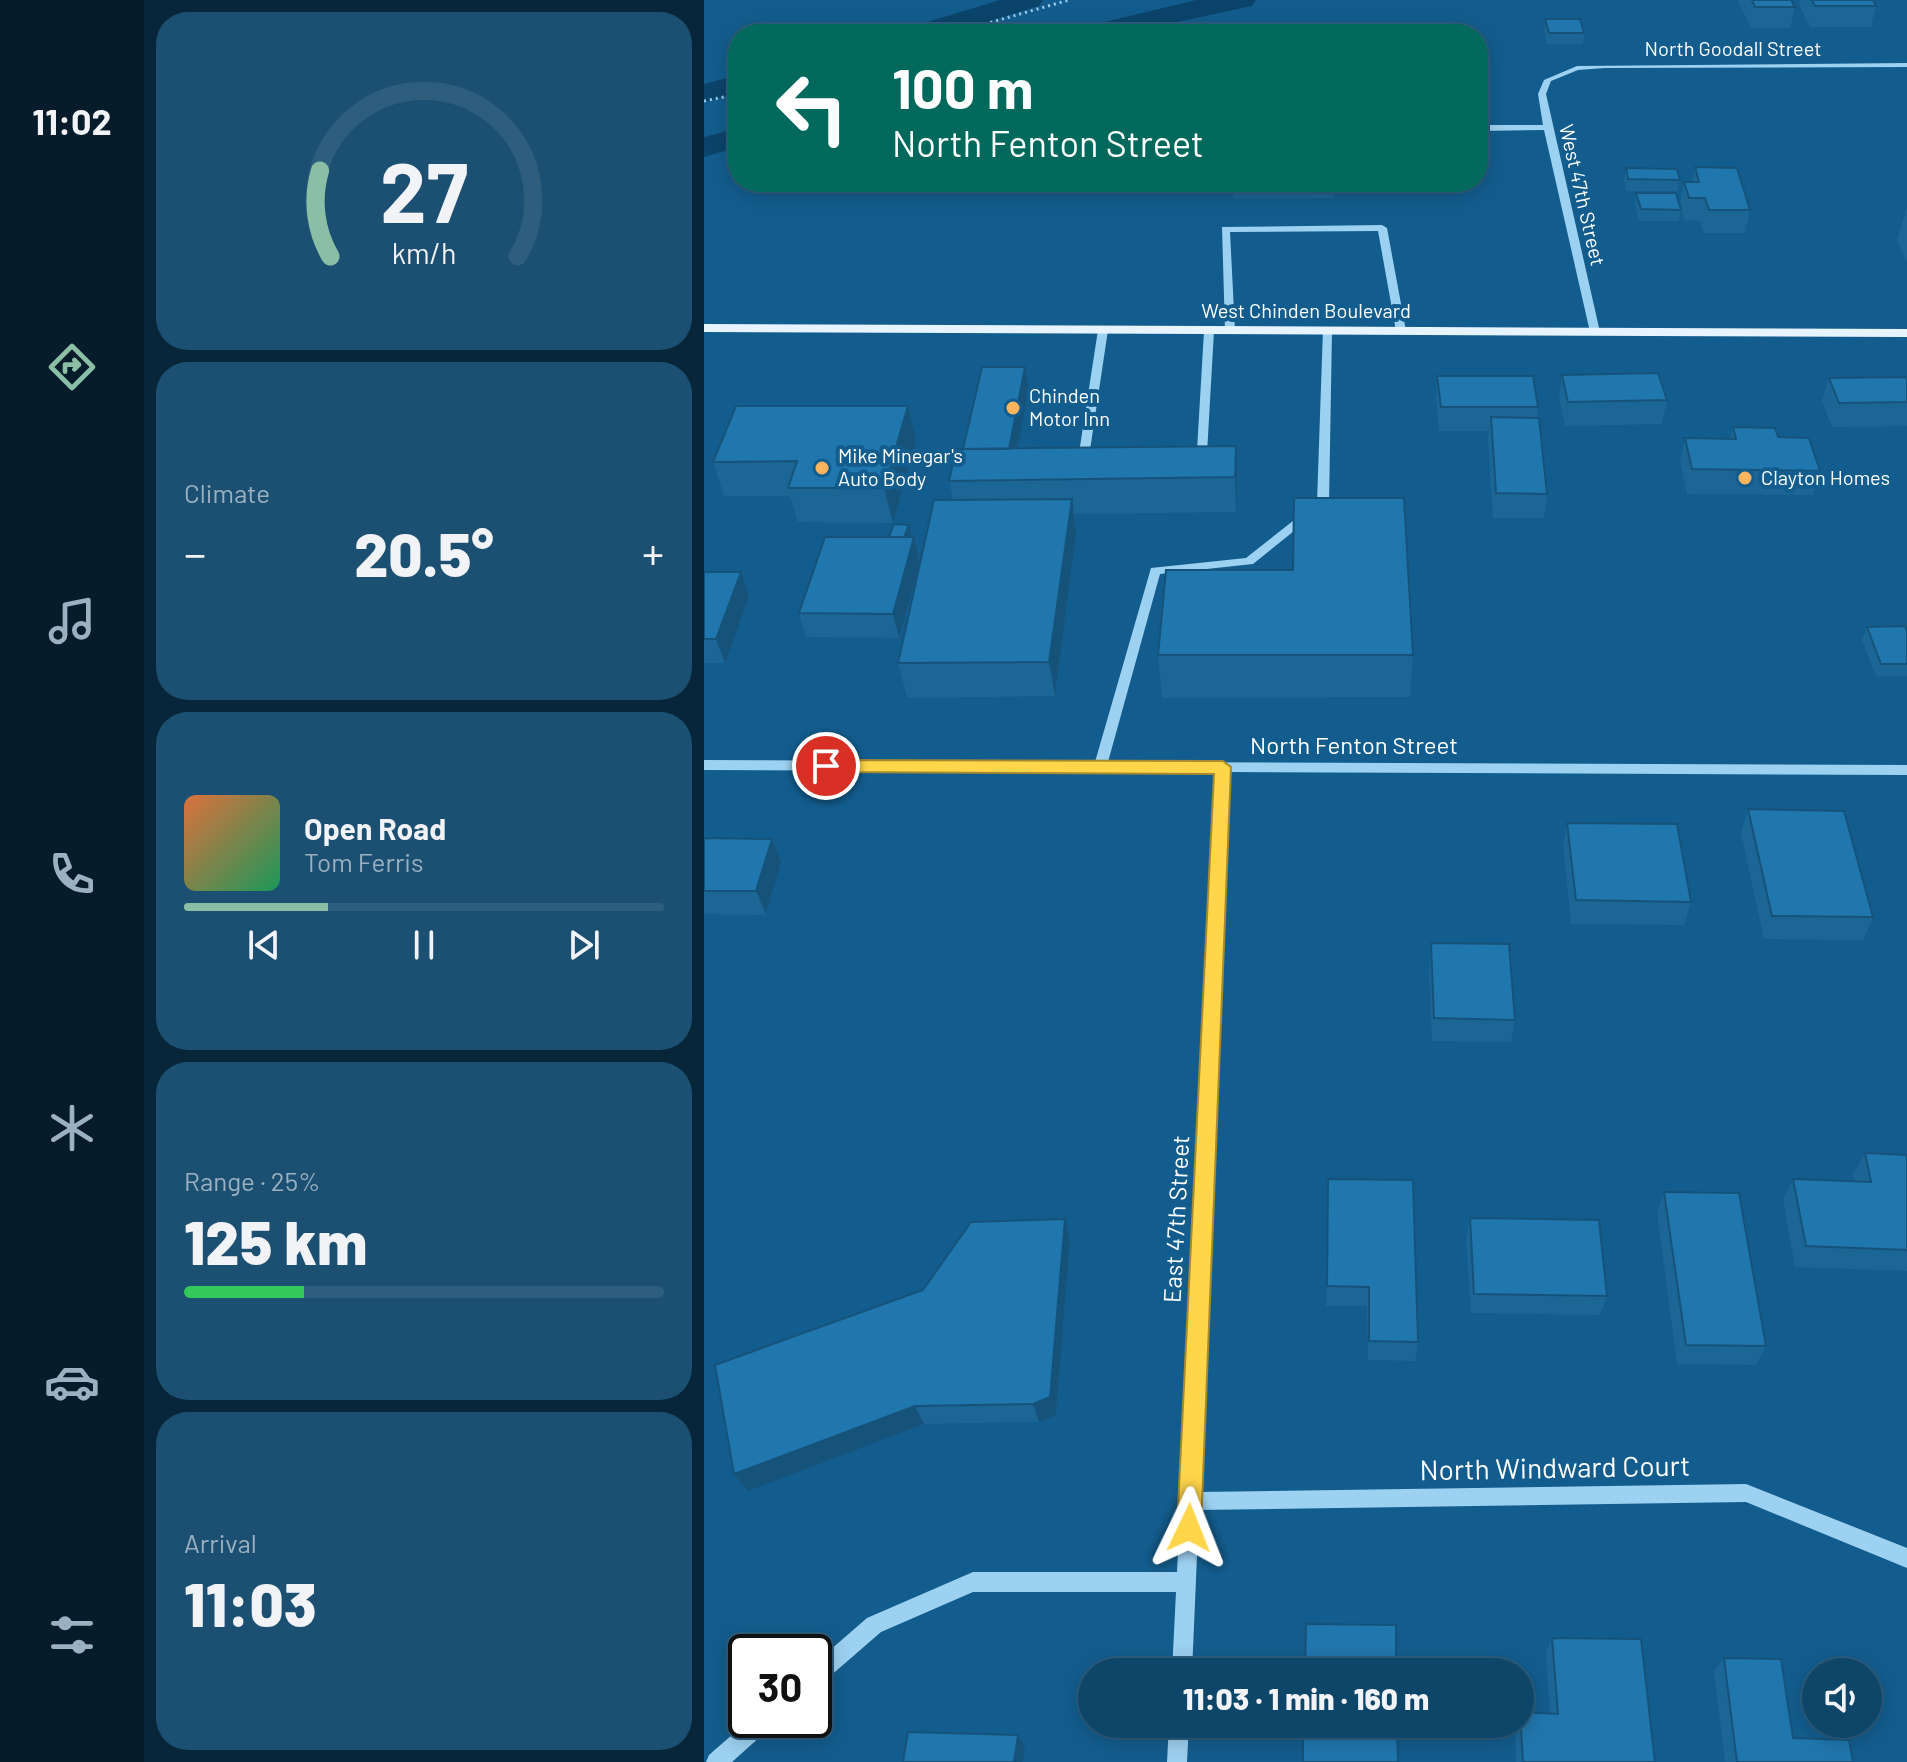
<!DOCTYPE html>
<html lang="en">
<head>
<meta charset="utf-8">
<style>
  body { margin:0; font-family:Barlow,sans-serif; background:#1c5072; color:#f1f3f6; height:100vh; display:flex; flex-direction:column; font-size:30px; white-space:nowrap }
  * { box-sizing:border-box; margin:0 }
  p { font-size:26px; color:#9bb1c1 }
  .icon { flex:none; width:44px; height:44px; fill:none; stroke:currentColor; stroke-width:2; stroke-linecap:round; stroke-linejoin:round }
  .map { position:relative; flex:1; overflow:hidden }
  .drawer { display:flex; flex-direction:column; gap:12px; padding:12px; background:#08263a; width:560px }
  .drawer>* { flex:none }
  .top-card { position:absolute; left:24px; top:24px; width:760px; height:168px; border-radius:32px; box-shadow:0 4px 20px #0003,0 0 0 2px #2e5e7e; background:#00695c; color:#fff; overflow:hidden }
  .controls { position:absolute; left:1098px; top:1658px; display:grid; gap:16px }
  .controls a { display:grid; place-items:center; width:80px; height:80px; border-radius:50%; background:#0e466a; box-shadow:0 4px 20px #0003,0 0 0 2px #2e5e7e; font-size:40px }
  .speed { position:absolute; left:24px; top:1634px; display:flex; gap:16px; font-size:40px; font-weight:700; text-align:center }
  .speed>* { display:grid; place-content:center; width:104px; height:104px; border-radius:50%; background:#0e466a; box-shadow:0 4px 20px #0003,0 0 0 2px #2e5e7e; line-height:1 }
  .speed .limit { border:4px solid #111; border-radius:12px; background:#fff; color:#111 }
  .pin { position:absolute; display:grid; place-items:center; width:68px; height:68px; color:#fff; margin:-34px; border:4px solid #fff; border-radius:50%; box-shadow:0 2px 8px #0007 }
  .me { position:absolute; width:88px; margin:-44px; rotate:2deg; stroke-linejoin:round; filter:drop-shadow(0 0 6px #0008) }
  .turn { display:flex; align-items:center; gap:28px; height:168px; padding:0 32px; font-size:36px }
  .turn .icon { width:104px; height:104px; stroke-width:2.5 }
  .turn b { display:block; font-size:56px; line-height:68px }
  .big { font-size:60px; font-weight:800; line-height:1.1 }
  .drawer .card { flex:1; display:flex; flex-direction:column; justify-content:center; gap:12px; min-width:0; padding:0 28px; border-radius:32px; background:#1c5072 }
  .drawer .dial { align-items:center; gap:0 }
  .dial svg { height:208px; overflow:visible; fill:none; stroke:#2e5e7e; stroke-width:7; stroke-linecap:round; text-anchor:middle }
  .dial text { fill:#f1f3f6; stroke:none }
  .song { display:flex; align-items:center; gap:24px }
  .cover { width:96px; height:96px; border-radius:12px; background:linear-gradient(135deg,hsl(20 70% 55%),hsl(150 70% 35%)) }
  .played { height:8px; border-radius:4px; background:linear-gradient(90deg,#8abfa5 30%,#2e5e7e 30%) }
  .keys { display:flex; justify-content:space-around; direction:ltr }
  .heat { display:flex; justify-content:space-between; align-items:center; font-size:44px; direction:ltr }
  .charge { height:12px; border-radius:6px; background:linear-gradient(90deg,#34c759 25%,#2e5e7e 0) }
  .trip { position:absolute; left:374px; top:1658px; width:456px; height:80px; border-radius:40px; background:#0e466a; box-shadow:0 4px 20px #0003,0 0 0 2px #2e5e7e; font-weight:800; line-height:80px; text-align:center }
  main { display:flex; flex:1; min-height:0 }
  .menu { display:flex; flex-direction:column; width:144px; justify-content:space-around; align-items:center; background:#061c2a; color:#9bb1c1 }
  .menu .icon { width:56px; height:56px }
  .menu .active { color:#8abfa5 }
  .menu b { font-size:36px; color:#f1f3f6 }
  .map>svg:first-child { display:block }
</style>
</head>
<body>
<main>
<nav class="menu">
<b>11:02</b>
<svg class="icon active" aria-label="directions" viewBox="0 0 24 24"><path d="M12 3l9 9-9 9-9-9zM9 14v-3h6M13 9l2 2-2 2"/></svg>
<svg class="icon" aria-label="music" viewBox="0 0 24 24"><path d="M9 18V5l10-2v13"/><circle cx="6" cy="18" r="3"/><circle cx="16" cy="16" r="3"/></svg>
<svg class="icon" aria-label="phone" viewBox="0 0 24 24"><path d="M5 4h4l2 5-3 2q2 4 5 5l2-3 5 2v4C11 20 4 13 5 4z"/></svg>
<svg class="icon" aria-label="climate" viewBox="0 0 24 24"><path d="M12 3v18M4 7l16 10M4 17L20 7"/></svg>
<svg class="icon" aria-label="car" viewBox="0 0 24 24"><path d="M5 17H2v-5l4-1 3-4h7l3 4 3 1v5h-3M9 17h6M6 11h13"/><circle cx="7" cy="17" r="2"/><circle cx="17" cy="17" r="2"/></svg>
<svg class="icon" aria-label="filters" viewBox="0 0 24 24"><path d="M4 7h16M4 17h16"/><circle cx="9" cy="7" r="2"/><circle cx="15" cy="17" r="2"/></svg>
</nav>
<section class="drawer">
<div class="card dial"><svg viewBox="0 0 100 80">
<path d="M14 69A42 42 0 1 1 86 69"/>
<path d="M14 69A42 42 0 0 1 10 36" stroke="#8abfa5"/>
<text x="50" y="56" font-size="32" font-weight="700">27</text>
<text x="50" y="72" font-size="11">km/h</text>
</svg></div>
<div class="card"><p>Climate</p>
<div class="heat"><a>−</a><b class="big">20.5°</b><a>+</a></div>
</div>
<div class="card">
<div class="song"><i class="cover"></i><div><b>Open Road</b><p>Tom Ferris</p></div></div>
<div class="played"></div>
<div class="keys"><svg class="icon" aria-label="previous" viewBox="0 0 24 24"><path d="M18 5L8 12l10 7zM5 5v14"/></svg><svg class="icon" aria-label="pause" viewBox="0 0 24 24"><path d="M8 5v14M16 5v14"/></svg><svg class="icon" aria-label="next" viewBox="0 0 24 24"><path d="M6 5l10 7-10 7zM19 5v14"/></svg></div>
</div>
<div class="card"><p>Range · 25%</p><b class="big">125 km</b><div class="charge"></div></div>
<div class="card"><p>Arrival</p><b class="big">11:03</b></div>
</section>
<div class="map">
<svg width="1203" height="1762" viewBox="0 0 1203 1762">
  <rect width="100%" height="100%" fill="#135d8e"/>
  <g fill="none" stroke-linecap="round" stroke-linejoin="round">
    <path fill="#0b446b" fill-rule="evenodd" d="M296 0H339L335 6 244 34H200L204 28Z
      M492 0H552L548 6 417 34H372L376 28Z
      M34 75V93L0 102V84Z
      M34 128V147L0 157V137Z"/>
    <path stroke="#9dd1f1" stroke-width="3" stroke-dasharray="2 4" stroke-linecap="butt" d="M246 34 365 0
      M0 101 34 94"/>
    <path fill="#9dd1f1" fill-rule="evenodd" d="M1203 63V67L901 68 874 70 847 81 842 94 896 332 891 335 886 332 840 130 774 131V125H839L834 94 840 80 873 66Z
      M678 225 683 228 702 331 701 333 692 331 674 231 526 232 531 331 526 334 521 331 518 227Z
      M399 327 404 330 386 450 396 451 397 453C393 458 379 458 375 453L394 330Z
      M505 328 510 331 503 453C499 458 488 458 484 453L493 450 500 331Z
      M619 329 628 331 625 503 549 564 456 574 404 762 1203 765V775L525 772 495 1492 1042 1484 1203 1548V1568L1042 1502 495 1510 488 1672H468L472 1592H269L177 1632 117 1684 110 1687V1664L163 1618 269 1572H473L512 772 0 770V760L391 762 447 568 542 558 613 502Z
      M45 1720H70L67 1727 28 1762H2L5 1755Z
      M465 1724H485L483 1762H463Z"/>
    <path fill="#e7f4ff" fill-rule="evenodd" d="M0 324 1203 329V337L0 332Z"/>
  </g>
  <path fill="#1c6696" d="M1035 0H1087L1091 7 1086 28H1047L1034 2Z
    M1096 0H1169L1172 6 1167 27H1106L1095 4Z
    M841 19 880 33 879 44H843L840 30Z
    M991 167 1046 210 1041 233H1000L996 221 980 220 976 204 980 182H988Z
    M922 168 976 180 973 191H922L920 180Z
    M529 182H630L629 198 529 199Z
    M932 193 977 210 975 221H935L931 204Z
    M1203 207V262L1193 240Z
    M858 375 963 400 958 424 861 426 855 399Z
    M733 376 834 407 833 418 843 494 840 518H789L784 441 785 431H735L732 400Z
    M1203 377V426L1128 427 1118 401 1125 378Z
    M325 390 313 448 532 446V512L370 514 372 533 351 696 203 698 194 663 249 500 245 481 259 449Z
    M204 406 212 440 189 523 94 522 86 496H20L9 462Z
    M1029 427 1074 437 1116 471 1109 495 983 494 976 462 981 438 1026 439Z
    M208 537H210L216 562 195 638 102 637 95 613Z
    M589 570 709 655 706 697 458 698 454 655Z
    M0 572 45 597 21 663H0Z
    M1163 627 1203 632V676H1172L1158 640Z
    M1044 809 1169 917 1159 940 1060 939 1037 833Z
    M863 823 987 902 980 925 867 924 859 846Z
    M0 838 77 862 62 915 0 914Z
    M727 943 811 1020 807 1042 728 1041 725 966Z
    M1161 1153 1203 1155V1271L1091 1267 1079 1200 1089 1179 1151 1182 1149 1175Z
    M624 1179 714 1342 711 1361 664 1360 663 1306H622Z
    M960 1192 1062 1346 1052 1365 973 1364 953 1213Z
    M766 1218 903 1296 896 1315 767 1313 762 1238Z
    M361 1219 366 1240 352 1415 335 1422 220 1424 44 1491 219 1290Z
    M848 1638 951 1762H812L811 1724H816L846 1714 842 1652Z
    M1020 1658 1089 1738 1149 1762H1021L1010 1671Z"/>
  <path fill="#16537a" d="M321 367 325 390 308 474 304 450Z
    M204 406 212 440 189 523 180 488Z
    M532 446 533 480 532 512 531 477Z
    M368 499 372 533 351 696 345 662Z
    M205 525 208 537 198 543Z
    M210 537 216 562 195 638 189 614Z
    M37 572 45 597 21 663 12 639Z
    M68 839 77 862 62 915 52 891Z
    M361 1219 366 1240 352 1415 335 1422 329 1404Z
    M211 1406 220 1424 44 1491 30 1474Z
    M314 1735 321 1747 319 1762H310Z"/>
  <path fill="#2077ae" stroke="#16537a" stroke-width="2" d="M1048 0H1087L1091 7H1051Z
    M1108 0H1169L1172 6H1111Z
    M841 19H876L880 33H845Z
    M991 167 1033 168 1046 210H1005L1001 198H985L980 182H995Z
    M922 168 973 169 976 180 924 179Z
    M932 193H972L977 210 937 209Z
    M278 367H321L305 449H259Z
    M954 373 963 400 864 402 858 375Z
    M733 376H829L834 407H737Z
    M1203 377V402L1135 403 1125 378Z
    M32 406H204L180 488H84L93 461 9 462Z
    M787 417 835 418 843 494 792 493Z
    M1029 427 1071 428 1074 437 1105 438 1116 471 988 469 981 438 1032 439Z
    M532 446 531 477 245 481 252 449Z
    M590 498H700L709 655H454L462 570H589Z
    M368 499 345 662 194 663 230 500Z
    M190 524 205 525 200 537H185Z
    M121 537H210L189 614 95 613Z
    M0 572H37L12 639H0Z
    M1201 626 1203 632V664H1177L1163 627Z
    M1044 809 1140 811 1169 917 1068 916Z
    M863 823 973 824 987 902 872 900Z
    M0 838 68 839 52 891H0Z
    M727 943 805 944 811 1020 730 1018Z
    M1161 1153 1203 1155V1250L1102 1246 1089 1179 1167 1182Z
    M624 1179 709 1180 714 1342 665 1341V1287L623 1286Z
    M960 1192 1035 1193 1062 1346 982 1345Z
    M766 1218 895 1220 903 1296 770 1294Z
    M361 1219 346 1397 329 1404 211 1406 30 1474 11 1365 219 1290 267 1222Z
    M602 1624 692 1625V1672H601Z
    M848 1638 937 1639 951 1762H819L816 1712 854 1714Z
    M1020 1658 1077 1659 1089 1738 1145 1740 1149 1762H1033Z
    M599 1724H693L694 1762H599Z
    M204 1732 314 1735 310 1762H199Z"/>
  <path fill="#ffd54a" stroke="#a68a30" stroke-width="2" d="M122 760 519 761 527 767 497 1528 494 1536 485 1540 477 1536 473 1528 510 774 122 772 113 766Z"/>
  <g fill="#ffb55d" stroke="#135d8e" stroke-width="3">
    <circle cx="309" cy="408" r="8"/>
    <circle cx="118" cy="468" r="8"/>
    <circle cx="1041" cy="478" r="8"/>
  </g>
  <g text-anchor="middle" stroke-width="8" stroke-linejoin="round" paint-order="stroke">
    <g font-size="20" fill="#fff" stroke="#135d8e">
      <text x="1029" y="56">North Goodall Street</text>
      <text transform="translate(878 195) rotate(77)" y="7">West 47th Street</text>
      <text x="602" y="318">West Chinden Boulevard</text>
    </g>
    <g font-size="20" fill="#fff" stroke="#135d8e" text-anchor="start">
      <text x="325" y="403">Chinden<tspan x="325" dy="23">Motor Inn</tspan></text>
      <text x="134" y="463">Mike Minegar's<tspan x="134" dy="23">Auto Body</tspan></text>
      <text x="1057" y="485">Clayton Homes</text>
    </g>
    <g font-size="24" fill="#fff" stroke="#135d8e">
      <text x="650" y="754">North Fenton Street</text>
      <text transform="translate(473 1219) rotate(-87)" y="8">East 47th Street</text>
    </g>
    <g font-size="28" fill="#fff" stroke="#135d8e">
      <text transform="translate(851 1468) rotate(-1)" y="10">North Windward Court</text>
    </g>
  </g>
</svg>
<div class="controls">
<a><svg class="icon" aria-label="sound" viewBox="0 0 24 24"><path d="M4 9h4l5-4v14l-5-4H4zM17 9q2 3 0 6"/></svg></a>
</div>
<div class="speed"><div class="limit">30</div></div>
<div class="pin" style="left:122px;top:766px;background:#d93025"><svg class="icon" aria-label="arrive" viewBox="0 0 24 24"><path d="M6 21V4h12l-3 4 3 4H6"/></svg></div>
<svg class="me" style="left:485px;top:1528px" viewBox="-20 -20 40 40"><path d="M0-17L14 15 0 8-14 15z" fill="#ffd54a" stroke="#fff" stroke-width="4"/></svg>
<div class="trip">11:03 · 1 min · 160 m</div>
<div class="top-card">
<div class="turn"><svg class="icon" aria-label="left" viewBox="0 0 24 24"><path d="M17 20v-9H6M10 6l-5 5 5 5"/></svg><div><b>100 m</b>North Fenton Street</div></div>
</div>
</div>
</main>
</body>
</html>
